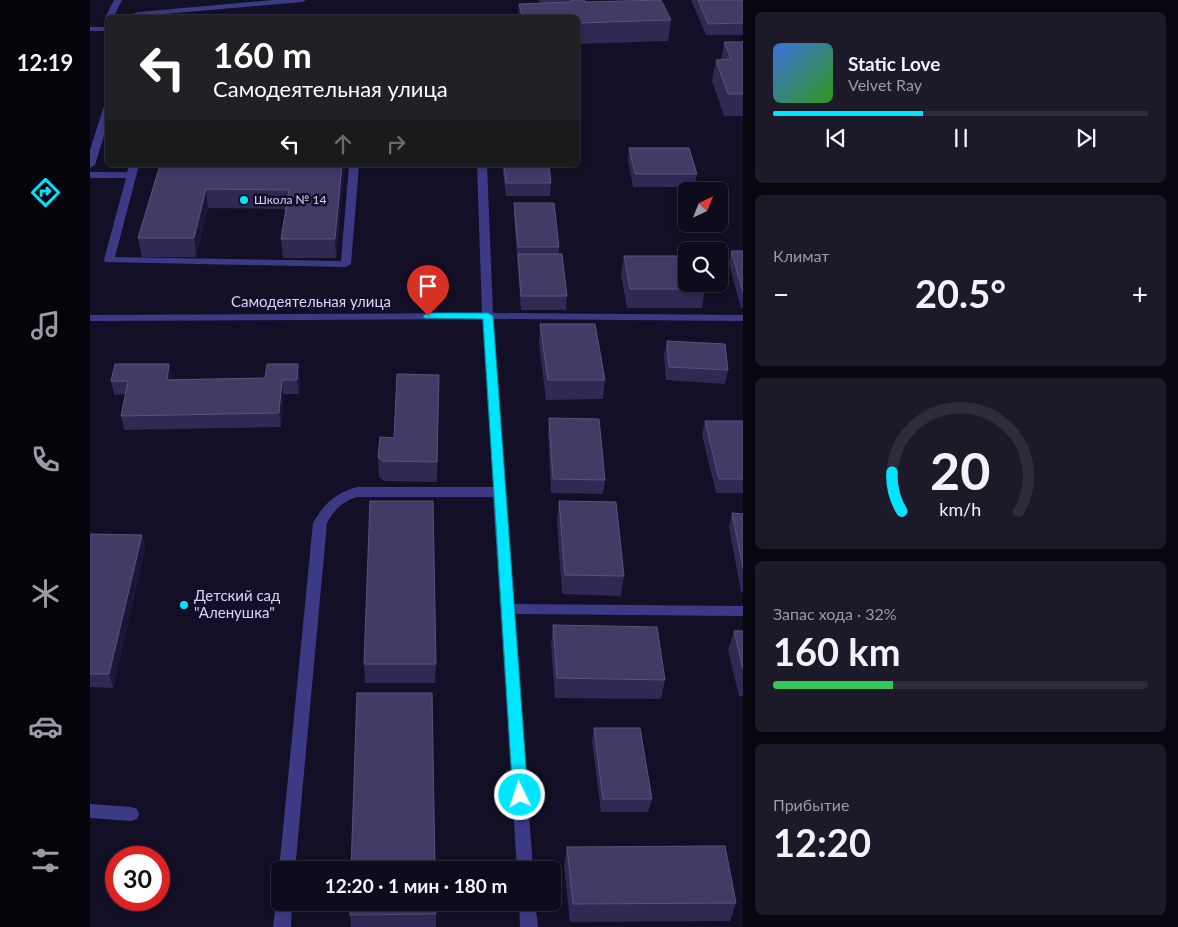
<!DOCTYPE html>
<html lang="ru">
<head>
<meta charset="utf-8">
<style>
  body { margin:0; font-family:Lato,sans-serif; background:#1c1929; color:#f1f3f6; height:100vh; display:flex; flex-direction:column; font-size:19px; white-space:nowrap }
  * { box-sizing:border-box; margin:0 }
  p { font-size:16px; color:#9b9ba3 }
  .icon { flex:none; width:28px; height:28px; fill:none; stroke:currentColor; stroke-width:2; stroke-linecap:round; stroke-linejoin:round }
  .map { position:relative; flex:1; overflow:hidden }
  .details { display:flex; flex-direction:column; gap:12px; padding:12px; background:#08060f; width:435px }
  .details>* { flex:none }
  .guide { position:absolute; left:15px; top:15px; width:475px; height:152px; border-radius:8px; box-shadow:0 2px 8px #0003,0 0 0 1px #2e2b3b; background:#202124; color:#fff; overflow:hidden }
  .needle { width:32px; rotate:43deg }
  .tools { position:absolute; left:588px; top:182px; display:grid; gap:10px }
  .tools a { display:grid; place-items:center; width:50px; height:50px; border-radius:8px; background:#0e0b1c; box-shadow:0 2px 8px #0003,0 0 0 1px #2e2b3b; font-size:25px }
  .speed { position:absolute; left:15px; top:846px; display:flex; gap:10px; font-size:25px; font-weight:700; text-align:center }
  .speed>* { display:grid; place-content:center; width:65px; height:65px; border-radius:50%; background:#0e0b1c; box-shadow:0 2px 8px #0003,0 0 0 1px #2e2b3b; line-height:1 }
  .speed .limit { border:8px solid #d22; background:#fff; color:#111 }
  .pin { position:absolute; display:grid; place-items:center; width:42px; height:42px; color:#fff; margin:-51px -21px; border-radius:50% 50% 50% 0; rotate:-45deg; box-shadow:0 0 5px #0007 }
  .pin .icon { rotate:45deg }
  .me { position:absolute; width:55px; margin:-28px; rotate:356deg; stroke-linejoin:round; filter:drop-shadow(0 0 4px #0008) }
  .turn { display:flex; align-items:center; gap:18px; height:105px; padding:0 25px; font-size:22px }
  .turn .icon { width:65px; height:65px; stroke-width:2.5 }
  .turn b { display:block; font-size:35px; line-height:42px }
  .lanes { display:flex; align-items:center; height:48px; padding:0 25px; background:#0003; justify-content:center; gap:25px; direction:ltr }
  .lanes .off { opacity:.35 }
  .big { font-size:38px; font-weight:700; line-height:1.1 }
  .details .tile { flex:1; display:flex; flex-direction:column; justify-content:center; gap:8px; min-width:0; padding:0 18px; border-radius:8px; background:#1c1929 }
  .details .dial { align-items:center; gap:0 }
  .dial svg { height:130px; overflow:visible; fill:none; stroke:#2e2b3b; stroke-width:7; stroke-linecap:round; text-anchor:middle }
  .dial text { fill:#f1f3f6; stroke:none }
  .song { display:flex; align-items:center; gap:15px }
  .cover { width:60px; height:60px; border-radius:8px; background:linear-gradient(135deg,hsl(220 70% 55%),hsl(110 70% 35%)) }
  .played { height:5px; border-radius:2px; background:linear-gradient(90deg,#00e5ff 40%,#2e2b3b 40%) }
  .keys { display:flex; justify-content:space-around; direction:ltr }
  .heat { display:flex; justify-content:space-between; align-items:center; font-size:28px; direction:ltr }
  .charge { height:8px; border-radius:4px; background:linear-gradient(90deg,#34c759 32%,#2e2b3b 0) }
  .trip { position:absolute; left:181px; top:861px; width:290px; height:50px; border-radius:8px; background:#0e0b1c; box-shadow:0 2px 8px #0003,0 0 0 1px #2e2b3b; font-weight:700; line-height:50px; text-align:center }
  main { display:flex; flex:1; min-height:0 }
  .tabs { display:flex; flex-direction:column; width:90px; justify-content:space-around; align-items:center; background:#06040b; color:#9b9ba3 }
  .tabs .icon { width:35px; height:35px }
  .tabs .selected { color:#00e5ff }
  .tabs b { font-size:22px; color:#f1f3f6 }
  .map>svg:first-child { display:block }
</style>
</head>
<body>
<main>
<nav class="tabs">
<b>12:19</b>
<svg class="icon selected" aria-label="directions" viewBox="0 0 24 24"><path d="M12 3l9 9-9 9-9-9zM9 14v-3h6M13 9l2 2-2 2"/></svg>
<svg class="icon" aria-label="music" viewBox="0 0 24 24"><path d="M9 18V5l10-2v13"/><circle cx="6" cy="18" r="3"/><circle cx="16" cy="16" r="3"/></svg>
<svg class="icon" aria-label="phone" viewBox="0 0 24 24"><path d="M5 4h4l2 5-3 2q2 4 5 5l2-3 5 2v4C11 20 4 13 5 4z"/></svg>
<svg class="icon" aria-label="climate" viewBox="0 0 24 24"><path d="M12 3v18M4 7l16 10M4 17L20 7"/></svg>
<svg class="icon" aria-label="car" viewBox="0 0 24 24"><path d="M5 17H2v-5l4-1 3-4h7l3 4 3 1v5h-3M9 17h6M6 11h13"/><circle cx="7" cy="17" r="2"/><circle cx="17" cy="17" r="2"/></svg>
<svg class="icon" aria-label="filters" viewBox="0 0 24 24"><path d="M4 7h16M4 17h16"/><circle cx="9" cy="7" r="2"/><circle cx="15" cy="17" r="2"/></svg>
</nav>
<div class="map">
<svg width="653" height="927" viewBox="0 0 653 927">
  <rect width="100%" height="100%" fill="#130f26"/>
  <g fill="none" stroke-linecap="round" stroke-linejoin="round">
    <path fill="#3d3a85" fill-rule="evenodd" d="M24 0H32L23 18H18L16 20 15 18Z
      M184 0H216L212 2 28 18 49 12Z
      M0 27H18V31H0Z
      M18 103V123L5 165 0 168V150L14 106Z
      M39 165H49L25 257 251 261 259 165H269L261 264 256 267 15 262 14 260 36 178H0V172H37Z
      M387 165H397L403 313 653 315V321L403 319 415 489 417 492 416 495 424 604 653 606V616L425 614 443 870H427L403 497H267C253 501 244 510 237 523L205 870H190V873L189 870 223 523C234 504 245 493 267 487H403L392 319 0 321V315L392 313Z
      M0 804 41 807 47 809 49 814 47 819 41 821 0 818Z
      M188 896H190V902H202L201 927H183L186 902Z
      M429 902H445L448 927H430Z"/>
  </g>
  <path fill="#312854" d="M449 0H496V2L581 20 578 41 488 44V18H428L429 4 450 3Z
    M601 0H653V35H616Z
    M634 42H653V116H634L622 81 626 60H631Z
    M539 148 607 174 604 187H543L538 160Z
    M70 165H255L246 258H193L191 239 196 209 118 208 106 257H52L48 238Z
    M412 165H459L461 183 460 196H416Z
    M424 203 469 247V254L477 296 476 310H431L424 216Z
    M641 251H653V308H651L639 264Z
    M534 256 615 289 612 308H537L531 275Z
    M450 324 515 380 513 399 456 400 449 344Z
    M577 341 638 370 635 384 576 380 574 355Z
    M79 364 82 377 81 379 175 378 208 364 210 377 209 394H193L191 427 34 430 31 416 36 394 24 395 21 381Z
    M349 375 347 482 294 481 289 477 288 457 304 438Z
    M459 418 515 480 513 494 461 493 458 432Z
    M615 421H653V493H626L612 435Z
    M469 501 534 576 531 596 472 594 467 521Z
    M642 513 653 514V592H651L639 527Z
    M0 534 52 535 55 549 23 688 0 687Z
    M463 625 575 680 571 699 465 698 461 645Z
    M644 631H653V696H649L638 650Z
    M274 664H346L345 683H275Z
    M504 728 562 799 558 812H511L502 741Z
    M477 847 646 903 640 921 480 922 474 865Z
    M346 914V927H261L260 915Z"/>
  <path fill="#1d163a" d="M252 165H255L246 258 245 239Z
    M116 189 118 208 106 257 104 238Z
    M79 364 82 377 79 393 77 380Z
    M208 364 210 377 209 394 207 380Z
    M192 380 193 394 191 427 189 413Z
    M52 535 55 549 23 688 19 674Z"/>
  <path fill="#433a66" stroke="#5a527e" d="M481 0H494V2L571 0 581 20 488 23V18H433L429 4 482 2Z
    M608 0H653V23L618 24Z
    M634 42H653V94H638L626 60 641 59Z
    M539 148H599L607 174H545Z
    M70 165H252L245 239H191L199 190 116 189 104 238H48Z
    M414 165H459L461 183H416Z
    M424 203H464L469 247H428Z
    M641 251H653V292Z
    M428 254H472L477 296H431Z
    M534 256H596V284H614L615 289H540Z
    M450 324H505L515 380H458Z
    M577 341 635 344 638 370 579 367Z
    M25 364H79L77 380 175 378 177 364H208L207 380H192L189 413 31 416 38 381H21Z
    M307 374 349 375 347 462 293 461 288 457 290 437 304 438Z
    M459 418 509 419 515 480 463 479Z
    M615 421H653V479H629Z
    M280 501H343L346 664H274Z
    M469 501 526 502 534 576 475 575Z
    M642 513 653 514V568Z
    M0 534 52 535 19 674H0Z
    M463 625 567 627 575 680 467 678Z
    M644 631H653V669Z
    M267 693H342L345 870H261Z
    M504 728H550L562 799H513Z
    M635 846 646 903 483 904 477 847Z
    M260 902H346V914L260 915Z"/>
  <path fill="#00e5ff" stroke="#0095a6" d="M338 313H398L403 316 438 795 436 800 430 802 425 800 423 795 393 319 334 318 333 316Z"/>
  <g fill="#00e5ff" stroke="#130f26" stroke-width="2">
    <circle cx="154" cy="200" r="5"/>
    <circle cx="94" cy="605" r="5"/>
  </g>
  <g text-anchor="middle" stroke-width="5" stroke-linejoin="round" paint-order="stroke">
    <g font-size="12" fill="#d9d4ff" stroke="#130f26" text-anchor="start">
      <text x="164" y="204">Школа № 14</text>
    </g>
    <g font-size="15" fill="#d9d4ff" stroke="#130f26">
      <text x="221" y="307">Самодеятельная улица</text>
    </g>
    <g font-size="15" fill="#d9d4ff" stroke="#130f26" text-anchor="start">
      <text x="104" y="601">Детский сад<tspan x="104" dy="17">"Аленушка"</tspan></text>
    </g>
  </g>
</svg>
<div class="tools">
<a><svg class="needle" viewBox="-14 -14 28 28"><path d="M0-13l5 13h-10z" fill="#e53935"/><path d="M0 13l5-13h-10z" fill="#9b9ba3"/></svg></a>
<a><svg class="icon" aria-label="search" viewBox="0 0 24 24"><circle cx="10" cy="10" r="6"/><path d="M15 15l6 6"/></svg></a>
</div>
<div class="speed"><div class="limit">30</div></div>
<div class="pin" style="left:338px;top:316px;background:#d93025"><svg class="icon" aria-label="arrive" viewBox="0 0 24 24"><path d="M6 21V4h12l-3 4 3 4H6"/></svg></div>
<svg class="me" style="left:430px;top:795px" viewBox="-20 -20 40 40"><circle r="17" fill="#00e5ff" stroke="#fff" stroke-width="3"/><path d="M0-11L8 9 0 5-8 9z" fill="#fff"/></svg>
<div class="trip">12:20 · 1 мин · 180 m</div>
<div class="guide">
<div class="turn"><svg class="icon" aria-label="left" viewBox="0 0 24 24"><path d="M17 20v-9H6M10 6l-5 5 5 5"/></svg><div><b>160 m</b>Самодеятельная улица</div></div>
<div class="lanes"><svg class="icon" aria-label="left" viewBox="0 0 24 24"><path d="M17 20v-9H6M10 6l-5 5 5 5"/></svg><svg class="icon off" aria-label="ahead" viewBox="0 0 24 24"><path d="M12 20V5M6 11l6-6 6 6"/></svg><svg class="icon off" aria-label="right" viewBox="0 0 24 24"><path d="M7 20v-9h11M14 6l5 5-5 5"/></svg></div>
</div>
</div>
<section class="details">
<div class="tile">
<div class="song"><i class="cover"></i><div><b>Static Love</b><p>Velvet Ray</p></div></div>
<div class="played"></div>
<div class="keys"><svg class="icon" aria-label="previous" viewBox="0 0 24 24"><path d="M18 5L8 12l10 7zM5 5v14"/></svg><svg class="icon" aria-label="pause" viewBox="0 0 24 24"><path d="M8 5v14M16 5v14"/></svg><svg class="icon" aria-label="next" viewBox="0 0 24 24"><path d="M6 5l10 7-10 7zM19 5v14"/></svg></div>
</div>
<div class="tile"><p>Климат</p>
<div class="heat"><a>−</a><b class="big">20.5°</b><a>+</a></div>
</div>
<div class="tile dial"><svg viewBox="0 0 100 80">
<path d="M14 69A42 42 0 1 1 86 69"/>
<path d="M14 69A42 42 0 0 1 8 45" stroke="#00e5ff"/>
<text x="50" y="56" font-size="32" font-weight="700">20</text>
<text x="50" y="72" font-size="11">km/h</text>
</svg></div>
<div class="tile"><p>Запас хода · 32%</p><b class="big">160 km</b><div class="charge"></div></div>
<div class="tile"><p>Прибытие</p><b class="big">12:20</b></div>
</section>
</main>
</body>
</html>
